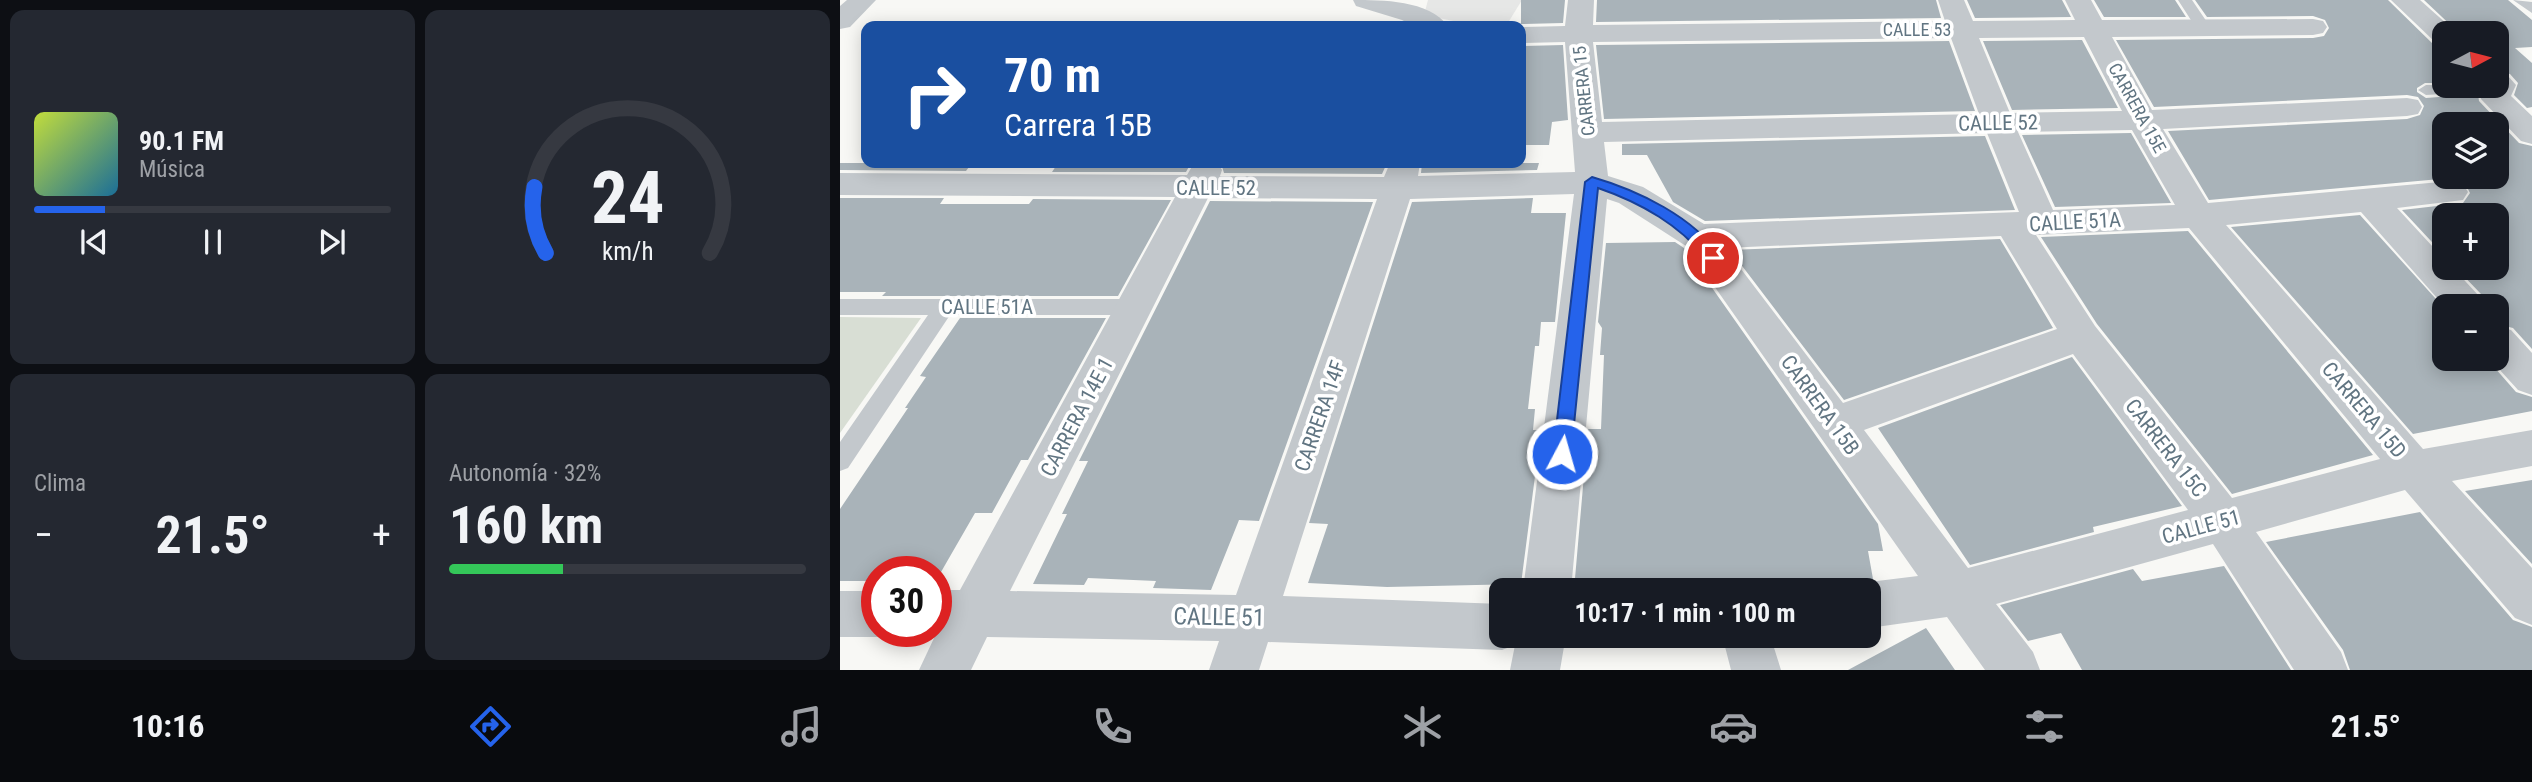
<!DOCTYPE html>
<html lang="es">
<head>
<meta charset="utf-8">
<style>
  body { margin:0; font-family:"Roboto Condensed",sans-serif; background:#242831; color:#f1f3f6; height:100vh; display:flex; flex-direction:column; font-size:26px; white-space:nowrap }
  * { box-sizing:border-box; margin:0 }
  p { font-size:23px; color:#9ea1a6 }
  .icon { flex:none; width:38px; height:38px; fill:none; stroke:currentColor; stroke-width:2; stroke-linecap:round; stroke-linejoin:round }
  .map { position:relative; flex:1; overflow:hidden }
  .details { display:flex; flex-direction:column; gap:10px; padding:10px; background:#0d0f14; width:840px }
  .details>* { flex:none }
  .banner { position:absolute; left:21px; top:21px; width:665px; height:147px; border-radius:14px; box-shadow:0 4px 18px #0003; background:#1a4fa0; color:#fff; overflow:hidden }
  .needle { width:46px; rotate:83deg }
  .controls { position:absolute; left:1592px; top:21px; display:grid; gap:14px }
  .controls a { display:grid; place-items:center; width:77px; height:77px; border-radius:14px; background:#171b24; box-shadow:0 4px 18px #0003; font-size:35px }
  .speed { position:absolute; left:21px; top:556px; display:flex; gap:14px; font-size:35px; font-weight:700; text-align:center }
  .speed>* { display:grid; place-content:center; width:91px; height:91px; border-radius:50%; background:#171b24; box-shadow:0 4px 18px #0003; line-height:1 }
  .speed .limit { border:10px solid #d22; background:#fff; color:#111 }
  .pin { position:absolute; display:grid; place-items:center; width:60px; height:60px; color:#fff; margin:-30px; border:4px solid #fff; border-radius:50%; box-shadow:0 2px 7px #0007 }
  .me { position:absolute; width:77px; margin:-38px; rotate:6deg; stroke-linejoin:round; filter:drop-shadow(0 0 5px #0008) }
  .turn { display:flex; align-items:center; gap:24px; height:147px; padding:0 28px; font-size:32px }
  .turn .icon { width:91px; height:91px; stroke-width:2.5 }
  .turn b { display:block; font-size:49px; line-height:60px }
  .big { font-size:52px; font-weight:700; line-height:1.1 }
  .details .widget { flex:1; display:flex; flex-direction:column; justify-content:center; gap:10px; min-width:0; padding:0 24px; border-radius:14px; background:#242831 }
  .details .dial { align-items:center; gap:0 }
  .dial svg { height:182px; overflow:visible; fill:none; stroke:#363941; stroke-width:7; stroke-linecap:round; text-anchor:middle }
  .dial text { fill:#f1f3f6; stroke:none }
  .song { display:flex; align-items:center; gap:21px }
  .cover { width:84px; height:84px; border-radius:10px; background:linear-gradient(135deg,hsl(70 70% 55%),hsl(200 70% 35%)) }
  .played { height:7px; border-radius:4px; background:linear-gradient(90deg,#2563eb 20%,#363941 20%) }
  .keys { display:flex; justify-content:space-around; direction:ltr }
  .heat { display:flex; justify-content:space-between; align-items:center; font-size:38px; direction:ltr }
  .charge { height:10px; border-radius:5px; background:linear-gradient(90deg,#34c759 32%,#363941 0) }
  .details .tiles { flex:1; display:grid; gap:10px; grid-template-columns:repeat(2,1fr) }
  .trip { position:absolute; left:649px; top:578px; width:392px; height:70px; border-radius:14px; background:#171b24; box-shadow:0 4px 18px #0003; font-weight:700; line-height:70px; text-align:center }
  .menu { display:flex; height:112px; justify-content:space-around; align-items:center; background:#090b0e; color:#9ea1a6 }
  .menu .icon { width:49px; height:49px }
  .menu .on { color:#2563eb }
  .menu b { font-size:32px; color:#f1f3f6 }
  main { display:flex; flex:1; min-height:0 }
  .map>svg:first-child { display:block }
</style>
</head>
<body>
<main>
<section class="details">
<div class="tiles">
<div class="widget">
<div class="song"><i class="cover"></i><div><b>90.1 FM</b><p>Música</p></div></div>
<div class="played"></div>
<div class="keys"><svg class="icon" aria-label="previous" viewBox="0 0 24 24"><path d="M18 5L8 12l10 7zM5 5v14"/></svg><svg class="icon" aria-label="pause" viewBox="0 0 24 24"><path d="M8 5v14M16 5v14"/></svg><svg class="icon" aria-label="next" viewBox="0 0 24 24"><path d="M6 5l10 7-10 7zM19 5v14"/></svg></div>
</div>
<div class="widget dial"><svg viewBox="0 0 100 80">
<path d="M14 69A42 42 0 1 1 86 69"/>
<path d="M14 69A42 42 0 0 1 9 40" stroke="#2563eb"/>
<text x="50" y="56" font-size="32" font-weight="700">24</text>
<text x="50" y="72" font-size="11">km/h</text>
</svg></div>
<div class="widget"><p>Clima</p>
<div class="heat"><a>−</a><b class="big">21.5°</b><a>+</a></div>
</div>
<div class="widget"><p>Autonomía · 32%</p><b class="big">160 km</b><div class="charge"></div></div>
</div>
</section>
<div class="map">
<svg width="1692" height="670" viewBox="0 0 1692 670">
  <rect width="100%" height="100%" fill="#f8f8f5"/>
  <path fill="#e6e7e6" d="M588 0H682L666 26H638L584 15Z"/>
  <path fill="#d8ded4" d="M0 317 81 318 0 433Z"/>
  <path fill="#a9b3b9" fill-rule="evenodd" d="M681 0H725L723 23 681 24Z
    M757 0H1096L1101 18 756 22Z
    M1127 0H1222L1231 17 1135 18Z
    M1254 0H1335L1346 17H1264Z
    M1355 0H1548L1593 44 1605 47V83H1585L1577 88V92L1586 98 1638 94 1639 101 1679 143 1692 146V349L1673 328 1657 324V306H1648L1641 294 1616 268H1657V215H1605V256L1562 210 1623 203 1630 193 1624 181 1611 178 1369 200 1328 131 1567 119 1580 115 1584 106 1578 97 1567 95 1314 107 1276 40 1473 38 1484 36 1489 28 1485 20 1473 16 1367 17ZM1605 124H1657V177H1605Z
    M1584 0H1668L1692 20V47L1675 48 1692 63V107L1687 108 1674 95 1678 83 1670 74 1657 71V33H1619Z
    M1242 40 1278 108 1172 110 1143 41Z
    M1109 41 1135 111 764 119 756 45Z
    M723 45 728 120 712 122 709 145H681V46Z
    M1291 133 1331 203 1215 207 1182 135Z
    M1145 136 1175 210 865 221 833 202 807 155H782V144Z
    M0 163H132L126 171 0 170Z
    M218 163H351L346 172H212Z
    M381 163H547L542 174 384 173Z
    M582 163H699L697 170 581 173Z
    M0 198H104L100 204H189L193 199 331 200 278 296H42L46 292H0Z
    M693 198 691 213H726L715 322H701L699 346H695L688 409H695L693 430H701L681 584 547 587 468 583 488 524 469 523 572 202Z
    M370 201 533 202 419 521 399 520 371 590 313 588 316 581 248 578 244 585 193 584 227 514H222L248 461H239Z
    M1520 215 1605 309V359H1647L1676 392 1692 397V411L1573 434 1391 227Z
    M1348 231 1533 455 1392 494 1257 324 1201 237Z
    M1160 239 1213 328 1004 400 890 250Z
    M835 242 844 248 1038 524 1043 551H1028L1033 579 1011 587 1010 590H734L748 429H761L764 355H760L762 328 758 322 766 243Z
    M120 318H266L188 460H181L152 513H135L101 572H37V581H0V509L68 408H65L86 377 80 376Z
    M1232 357 1342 506 1253 527 1254 532 1130 565 1038 428Z
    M1692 480V564L1625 491Z
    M1580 512 1673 620 1692 627V670H1510L1503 650 1426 542Z
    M1384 566 1451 670H1242L1221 633 1188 641 1160 605 1293 569 1302 581Z
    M1086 628 1115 670H1008Z"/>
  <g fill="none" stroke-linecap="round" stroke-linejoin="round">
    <path fill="#c3c8cc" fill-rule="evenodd" d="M1338 0H1352L1371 28 1368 31H1358Z
      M1673 0 1692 2V13Z
      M1657 83 1659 86 1657 89 1651 91 1586 95 1578 90 1586 85 1657 86Z
      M0 299H294L301 302 304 307 301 312 294 315H110L8 468 0 471V442L88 315H0Z"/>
    <path fill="#c3c8cc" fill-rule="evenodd" d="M7 0H36L10 27 0 29V6Z
      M513 0C542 0 589 0 608 26H574L562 20 516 6Z
      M728 0H754L753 25 1105 21 1098 0H1124L1133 21 1235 20 1225 0H1251L1262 20 1473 19 1483 21 1487 27 1483 33 1473 35 1272 37 1312 110 1567 98 1578 100 1582 107 1578 114 1567 116 1323 129 1368 203 1611 181 1623 184 1628 192 1623 200 1557 208 1605 260V268H1613L1639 296 1645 306 1605 307 1521 212 1386 225 1583 449 1692 430V466L1612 481 1692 568V625L1675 618 1565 490 1416 532 1501 652 1508 670H1454L1373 544 1156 604 1193 652 1200 670H1145L1107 617 1029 628V590L1012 589 1029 582 1078 576 846 246 779 203 767 199 731 590H683L734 194 570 199 443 596 662 604V635H726L720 670H670L675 645 662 650 428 642 419 670H369L379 641 147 637 131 670H79L95 636 85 632H96V590H120L335 197 0 195V173L347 175 354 163H378L382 170 380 176 544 177 550 163H580L578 176 735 172 725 42 681 43V27L725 26ZM1244 37 1282 111 1170 113 1139 38ZM1111 38 1139 114 762 122 753 42ZM1292 130 1335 205 1213 210 1178 132ZM1147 133 1179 212 864 224 803 187 768 176 764 142ZM368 198 537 199 396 595 170 591ZM1349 228 1540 459 1392 498 1255 326 1196 235ZM1161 236 1217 329 1003 403 885 248ZM1233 354 1348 510 1128 568 1024 430Z
      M1551 0H1580L1617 33H1605V44L1595 42Z
      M1657 73 1668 76 1676 85 1671 96 1692 116V144L1681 141 1641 99 1640 91 1644 86H1657Z
      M1657 326 1671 330 1692 353V395L1678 390 1650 359H1657Z
      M0 591H37V632H50L37 637H0Z
      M882 635H930L941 670H891Z"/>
  </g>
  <path fill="#2563eb" stroke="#184099" stroke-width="2" d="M752 177C797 190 855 217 881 258L878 262H868C843 226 799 202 758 188L731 454 728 459 722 461 716 459 713 454 745 182Z"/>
  <g text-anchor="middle" stroke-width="7" stroke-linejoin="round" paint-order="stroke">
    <g font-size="18" fill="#617582" stroke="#fff">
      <text x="1077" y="36">CALLE 53</text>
      <text transform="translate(744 91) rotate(-96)" y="6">CARRERA 15</text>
      <text transform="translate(1297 108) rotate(61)" y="6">CARRERA 15E</text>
    </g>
    <g font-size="21" fill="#617582" stroke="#fff">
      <text transform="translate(1158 123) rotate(-1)" y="7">CALLE 52</text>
      <text x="376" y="195">CALLE 52</text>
      <text transform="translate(1235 222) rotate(-3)" y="7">CALLE 51A</text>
      <text x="147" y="314">CALLE 51A</text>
      <text transform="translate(980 405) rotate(54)" y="7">CARRERA 15B</text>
      <text transform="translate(1524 410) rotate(50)" y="7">CARRERA 15D</text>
      <text transform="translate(480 416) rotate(-71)" y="7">CARRERA 14F</text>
      <text transform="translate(237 417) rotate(-62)" y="7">CARRERA 14E 1</text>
      <text transform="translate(1326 448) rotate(52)" y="7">CARRERA 15C</text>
      <text transform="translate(1361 527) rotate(-15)" y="7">CALLE 51</text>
    </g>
    <g font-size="24" fill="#617582" stroke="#fff">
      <text transform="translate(379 617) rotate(1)" y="8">CALLE 51</text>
    </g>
  </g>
</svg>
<div class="controls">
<a><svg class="needle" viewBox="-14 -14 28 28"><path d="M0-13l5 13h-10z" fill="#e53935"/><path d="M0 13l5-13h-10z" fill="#9ea1a6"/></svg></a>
<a><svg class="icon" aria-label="layers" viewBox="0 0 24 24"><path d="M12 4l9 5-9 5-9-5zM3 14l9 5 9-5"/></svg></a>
<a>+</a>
<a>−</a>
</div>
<div class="speed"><div class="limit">30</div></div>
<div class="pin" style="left:873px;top:258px;background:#d93025"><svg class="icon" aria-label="arrive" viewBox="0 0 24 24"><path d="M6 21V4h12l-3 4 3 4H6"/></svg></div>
<svg class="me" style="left:722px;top:454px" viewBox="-20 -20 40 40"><circle r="17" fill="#2563eb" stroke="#fff" stroke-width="3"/><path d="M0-11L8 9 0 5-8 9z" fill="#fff"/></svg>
<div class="trip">10:17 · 1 min · 100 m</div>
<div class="banner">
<div class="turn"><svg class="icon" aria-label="right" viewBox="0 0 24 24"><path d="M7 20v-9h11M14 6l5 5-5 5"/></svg><div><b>70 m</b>Carrera 15B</div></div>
</div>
</div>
</main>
<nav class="menu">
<b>10:16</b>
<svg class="icon on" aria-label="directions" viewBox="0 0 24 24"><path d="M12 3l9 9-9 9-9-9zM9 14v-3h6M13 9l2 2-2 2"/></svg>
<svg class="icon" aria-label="music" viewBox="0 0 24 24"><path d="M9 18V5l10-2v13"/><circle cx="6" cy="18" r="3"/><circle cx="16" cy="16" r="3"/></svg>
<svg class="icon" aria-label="phone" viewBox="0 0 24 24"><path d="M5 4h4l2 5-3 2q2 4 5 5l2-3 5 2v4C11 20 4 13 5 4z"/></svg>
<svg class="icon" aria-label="climate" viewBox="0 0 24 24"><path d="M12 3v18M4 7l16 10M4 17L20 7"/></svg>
<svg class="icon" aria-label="car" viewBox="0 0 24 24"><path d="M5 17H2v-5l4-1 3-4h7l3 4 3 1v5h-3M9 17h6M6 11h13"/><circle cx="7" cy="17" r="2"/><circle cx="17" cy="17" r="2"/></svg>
<svg class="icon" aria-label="filters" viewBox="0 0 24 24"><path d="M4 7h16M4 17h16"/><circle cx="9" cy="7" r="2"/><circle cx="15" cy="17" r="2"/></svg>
<b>21.5°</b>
</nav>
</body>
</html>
